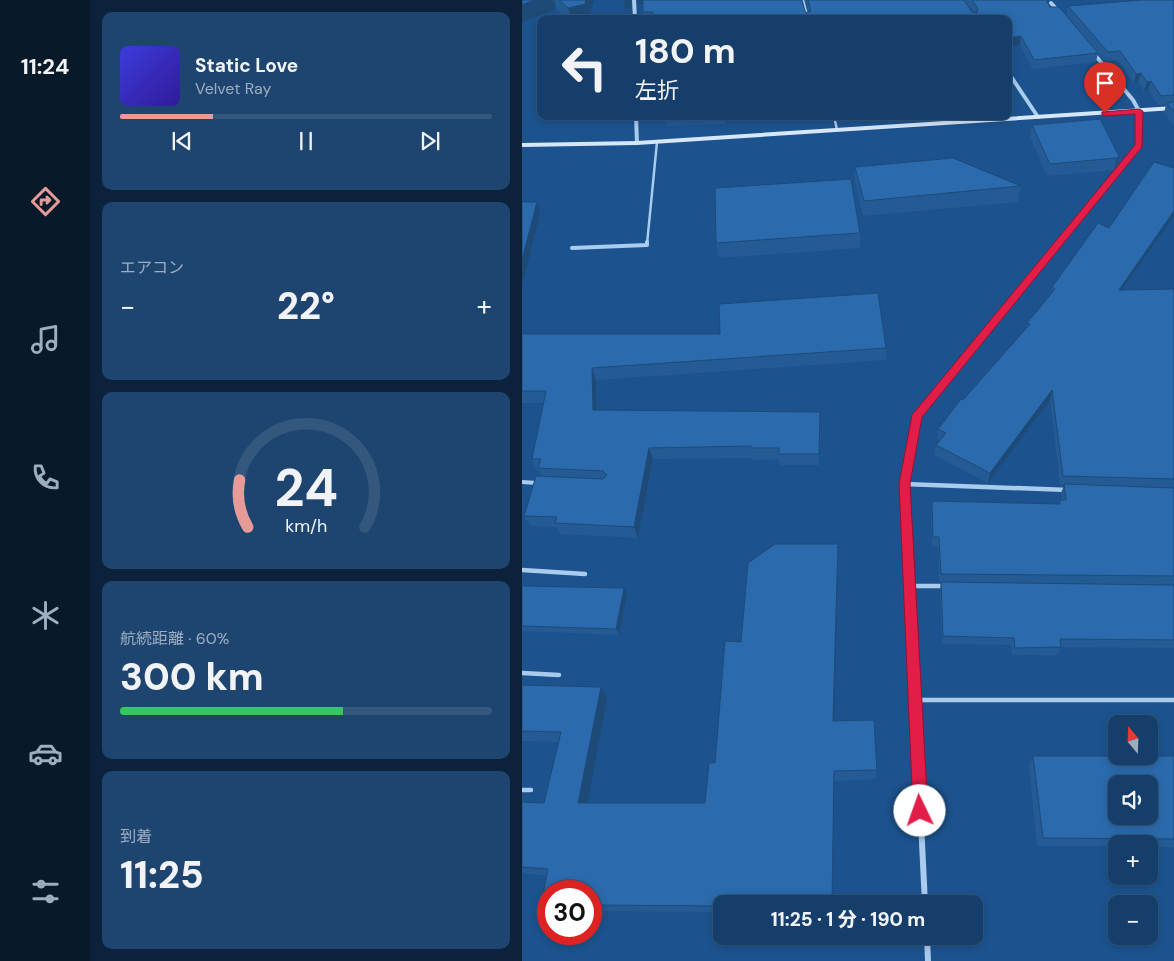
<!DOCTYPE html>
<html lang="ja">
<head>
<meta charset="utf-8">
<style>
  body { margin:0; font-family:"DM Sans","Noto Sans JP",sans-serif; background:#1e4570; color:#f1f3f6; height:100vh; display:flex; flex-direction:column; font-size:19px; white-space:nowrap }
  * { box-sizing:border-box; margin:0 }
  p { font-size:16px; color:#9daec1 }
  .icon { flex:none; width:28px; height:28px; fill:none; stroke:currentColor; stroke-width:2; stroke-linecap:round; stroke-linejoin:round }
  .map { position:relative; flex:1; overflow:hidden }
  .panel { display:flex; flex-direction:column; gap:12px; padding:12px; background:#0c223a; width:432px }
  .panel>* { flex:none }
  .hud { position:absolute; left:15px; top:15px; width:475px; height:105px; border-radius:10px; box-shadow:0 2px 8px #0003,0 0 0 1px #34577e; background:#153e6a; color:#f1f3f6; overflow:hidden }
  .needle { width:32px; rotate:341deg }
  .fabs { position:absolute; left:586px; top:715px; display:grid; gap:10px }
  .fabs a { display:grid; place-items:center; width:50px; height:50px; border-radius:10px; background:#153e6a; box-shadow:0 2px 8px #0003,0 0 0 1px #34577e; font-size:25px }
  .speed { position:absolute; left:15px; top:880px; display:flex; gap:10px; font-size:25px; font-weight:700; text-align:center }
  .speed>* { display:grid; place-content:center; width:65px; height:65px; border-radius:50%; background:#153e6a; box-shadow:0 2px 8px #0003,0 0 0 1px #34577e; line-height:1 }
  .speed .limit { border:8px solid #d22; background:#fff; color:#111 }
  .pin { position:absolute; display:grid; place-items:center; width:42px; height:42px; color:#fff; margin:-51px -21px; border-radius:50% 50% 50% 0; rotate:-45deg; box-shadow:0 0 5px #0007 }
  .pin .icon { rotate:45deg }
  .me { position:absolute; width:55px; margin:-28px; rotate:357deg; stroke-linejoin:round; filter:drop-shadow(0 0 4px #0008) }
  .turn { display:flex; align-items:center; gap:18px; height:105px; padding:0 15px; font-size:22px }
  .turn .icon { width:65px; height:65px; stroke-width:2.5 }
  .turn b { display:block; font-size:35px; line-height:42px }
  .big { font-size:38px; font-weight:800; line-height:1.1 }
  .panel .widget { flex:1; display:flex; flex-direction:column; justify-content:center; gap:8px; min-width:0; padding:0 18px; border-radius:10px; background:#1e4570 }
  .panel .dial { align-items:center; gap:0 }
  .dial svg { height:130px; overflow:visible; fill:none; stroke:#34577e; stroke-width:7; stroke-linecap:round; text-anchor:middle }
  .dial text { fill:#f1f3f6; stroke:none }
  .song { display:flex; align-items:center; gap:15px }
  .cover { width:60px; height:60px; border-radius:8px; background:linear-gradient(135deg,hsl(240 70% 55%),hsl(250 70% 35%)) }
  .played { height:5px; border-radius:2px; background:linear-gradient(90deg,#e69b98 25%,#34577e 25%) }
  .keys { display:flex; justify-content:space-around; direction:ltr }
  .heat { display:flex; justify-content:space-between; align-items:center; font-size:28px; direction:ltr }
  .charge { height:8px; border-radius:4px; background:linear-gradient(90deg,#34c759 60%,#34577e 0) }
  .trip { position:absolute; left:191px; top:895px; width:270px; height:50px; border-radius:10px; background:#153e6a; box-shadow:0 2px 8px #0003,0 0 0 1px #34577e; font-weight:800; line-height:50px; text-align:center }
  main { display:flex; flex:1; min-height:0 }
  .tabs { display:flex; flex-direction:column; width:90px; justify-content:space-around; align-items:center; background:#08192a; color:#9daec1 }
  .tabs .icon { width:35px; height:35px }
  .tabs .selected { color:#e69b98 }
  .tabs b { font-size:22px; color:#f1f3f6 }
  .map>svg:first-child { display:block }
</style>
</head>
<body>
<main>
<nav class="tabs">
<b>11:24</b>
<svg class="icon selected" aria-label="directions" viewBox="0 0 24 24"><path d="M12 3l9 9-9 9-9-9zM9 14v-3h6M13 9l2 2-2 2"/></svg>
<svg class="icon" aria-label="music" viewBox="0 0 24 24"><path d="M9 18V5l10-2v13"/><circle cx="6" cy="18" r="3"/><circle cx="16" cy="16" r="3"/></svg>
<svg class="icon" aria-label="phone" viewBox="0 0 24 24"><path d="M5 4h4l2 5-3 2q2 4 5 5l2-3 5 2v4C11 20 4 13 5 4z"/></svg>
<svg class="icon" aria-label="climate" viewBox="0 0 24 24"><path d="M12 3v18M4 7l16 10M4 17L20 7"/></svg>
<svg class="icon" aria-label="car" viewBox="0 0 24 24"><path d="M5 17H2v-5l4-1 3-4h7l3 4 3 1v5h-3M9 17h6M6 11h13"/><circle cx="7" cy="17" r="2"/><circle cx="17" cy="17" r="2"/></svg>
<svg class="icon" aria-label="filters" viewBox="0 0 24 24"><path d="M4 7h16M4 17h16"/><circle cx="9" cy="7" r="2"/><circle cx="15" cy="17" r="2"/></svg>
</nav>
<section class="panel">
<div class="widget">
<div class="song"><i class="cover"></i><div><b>Static Love</b><p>Velvet Ray</p></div></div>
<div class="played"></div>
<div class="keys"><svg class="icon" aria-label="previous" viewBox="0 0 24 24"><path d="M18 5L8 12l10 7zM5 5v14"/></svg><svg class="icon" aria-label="pause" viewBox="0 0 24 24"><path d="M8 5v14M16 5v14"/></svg><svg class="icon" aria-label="next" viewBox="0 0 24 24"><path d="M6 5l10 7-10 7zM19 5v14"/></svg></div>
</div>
<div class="widget"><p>エアコン</p>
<div class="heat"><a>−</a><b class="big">22°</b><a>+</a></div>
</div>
<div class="widget dial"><svg viewBox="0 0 100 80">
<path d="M14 69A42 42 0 1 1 86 69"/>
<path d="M14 69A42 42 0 0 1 9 40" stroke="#e69b98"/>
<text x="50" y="56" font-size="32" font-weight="700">24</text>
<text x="50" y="72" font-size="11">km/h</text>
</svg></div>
<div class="widget"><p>航続距離 · 60%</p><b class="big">300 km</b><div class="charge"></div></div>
<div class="widget"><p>到着</p><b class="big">11:25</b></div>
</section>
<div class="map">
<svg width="652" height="961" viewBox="0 0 652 961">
  <rect width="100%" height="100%" fill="#1c538e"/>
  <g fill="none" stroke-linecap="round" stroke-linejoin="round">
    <path stroke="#a9cbed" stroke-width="2.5" d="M281 0 286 19
      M312 116 315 130
      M125 244 135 142"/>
    <path stroke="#a9cbed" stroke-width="4" d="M50 248 125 245V242
      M0 482 15 483"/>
    <path stroke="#a9cbed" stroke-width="4.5" d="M0 570 63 574
      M387 586H422
      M0 673 37 675
      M393 700H652
      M0 790H9"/>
    <path stroke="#a9cbed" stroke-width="4" d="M112 0 113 19
      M529 3 536 11
      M486 72 516 117
      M114 116 115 143
      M536 244 617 145V111L611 100 572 54"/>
    <path stroke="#a9cbed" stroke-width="4.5" d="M382 484 395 415 537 242
      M386 557 382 484 546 490"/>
    <path stroke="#a9cbed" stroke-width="6" d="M386 556 403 904
      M405 936 406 961"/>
    <path fill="#d6e7fa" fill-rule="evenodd" d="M652 106V110L115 145 0 147V143L115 141Z"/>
  </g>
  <path fill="#255b94" d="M0 0H72L67 19H45L34 9Z
    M114 0H280L283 11 285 13 287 12 284 0H442L450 12 452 13 442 0H524L528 7 544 15 546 6 610 1 611 0H652V126L642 113 644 105H636L626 90 622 91 616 82 612 83 596 60 583 62 576 53 574 62 511 69 498 45 486 19H122L121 12V4L116 5Z
    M142 116H203L204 124 144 126Z
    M510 125 597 156 594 167 592 170 525 176 508 137Z
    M333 167 499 186 496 202 341 216 333 182Z
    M652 168V216L600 290 652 289V648L539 647 536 655H490L489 645 420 644 418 590 419 582H417L416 546H410L409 510 410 501 536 504 538 500H540L539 493 542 485H538L528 400 466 483 412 455 414 445 418 440 415 439 416 429 441 400 504 329 505 323 529 295 530 287 587 228Z
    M338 233V248L197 258 194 243Z
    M0 334 364 348V360L74 380 75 410 298 424 297 465H258L257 459 231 460 230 458 131 459 116 538 38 534 35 527 8 526 2 516 20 476 17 471H15L10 459 22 403H0Z
    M316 544 312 721 355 770 354 779 312 781 200 904V912L69 911V891H26V910L19 905 25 876 0 873V802L22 803 37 742 0 741V685L85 698 65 803H183L193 763 219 642Z
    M0 586 105 594 97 635 0 631Z
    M511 756H652V847H628V844H595V846H515L507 765Z"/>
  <path fill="#1e4a78" d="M13 0H32L34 9 0 22V5Z
    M64 0H72L67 19H49L46 8Z
    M102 0H109V7L103 9Z
    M115 0H122L123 3 116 5Z
    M499 36 498 45 486 47V38Z
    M619 73 616 82 612 83 614 74Z
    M629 81 626 90 622 91 625 82Z
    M597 156 594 167 592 170 595 158Z
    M15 202 18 213 0 287V260Z
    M652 211V216L593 300 597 290Z
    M70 368 74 380 75 421 71 410Z
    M530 390 528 400 466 483 468 473Z
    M127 448 131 459 116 538 112 527Z
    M316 544V558L312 732 311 721Z
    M102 588 105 594 97 635 94 629Z
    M79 687 85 698 64 812 56 803Z"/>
  <path fill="#2b6aac" stroke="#1e4a78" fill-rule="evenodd" d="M0 0H13L0 5Z
    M37 0H64L63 4 46 8Z
    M121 0H280L283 11 285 13 289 11 286 0H442L450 12 455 13 456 8 450 0H524L528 7H537L576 53 512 60 499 36 486 38V19H131V12H121Z
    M618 0H652V95L639 96 629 81 625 82 619 73 614 74 598 51 586 52 546 6 619 0Z
    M652 102V112L645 103Z
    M142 116H164L142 117Z
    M578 119 597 156 595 158 528 164 510 125Z
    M431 158 499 186 342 201 333 167Z
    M632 162 652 168V211L597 290 652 289V479L541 476 530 390 468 473 414 445 424 433 416 429 439 399 441 400 508 324 505 323 533 289 530 287 576 223 587 228Z
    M329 179 338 233 194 243 193 188Z
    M0 202H15L0 260Z
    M356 293 364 348 70 368 71 410 298 412 297 454H257V448H229V446L127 448 112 527 33 523 35 517 2 516 14 476 81 479 85 475 81 471 16 468 19 459H10L24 391H0V334H198L197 304Z
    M542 484 652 488V576L419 574 417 537H411L410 501 538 504V500H544Z
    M253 544H316L311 721 352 720 355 770 312 771 310 904H200V906L69 905V891H26V905H19L26 869 0 867V802L22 803 39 732 0 731V685L79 687 56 803H183L187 763H193L203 641 219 642 226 563Z
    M419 582 652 585V640L538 639 539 647 493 648 492 638 421 636Z
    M0 586 102 588 94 629 0 626Z
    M511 756H652V839L521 838ZM595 784H628V816H595Z"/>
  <path fill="#e11d48" stroke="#92132f" d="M617 109 621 111 620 147 400 417 388 484 406 811 404 816 398 818 393 816 391 811 377 484 390 415 613 145V114L583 116 580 115V112Z"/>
</svg>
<div class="fabs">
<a><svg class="needle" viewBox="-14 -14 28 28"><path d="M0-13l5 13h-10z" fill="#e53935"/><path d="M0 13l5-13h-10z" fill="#9daec1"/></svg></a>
<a><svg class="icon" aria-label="sound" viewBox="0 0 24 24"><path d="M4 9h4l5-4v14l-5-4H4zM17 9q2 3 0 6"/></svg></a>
<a>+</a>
<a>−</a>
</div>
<div class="speed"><div class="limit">30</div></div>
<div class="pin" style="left:583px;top:113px;background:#d93025"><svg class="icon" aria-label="arrive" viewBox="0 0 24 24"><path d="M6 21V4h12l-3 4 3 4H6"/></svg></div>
<svg class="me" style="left:398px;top:811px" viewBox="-20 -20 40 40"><circle r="19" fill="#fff"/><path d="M0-13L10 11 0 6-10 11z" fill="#e11d48"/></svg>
<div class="trip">11:25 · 1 分 · 190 m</div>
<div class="hud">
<div class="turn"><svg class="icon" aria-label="left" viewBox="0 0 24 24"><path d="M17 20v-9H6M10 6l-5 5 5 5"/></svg><div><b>180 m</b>左折</div></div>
</div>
</div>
</main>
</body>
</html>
